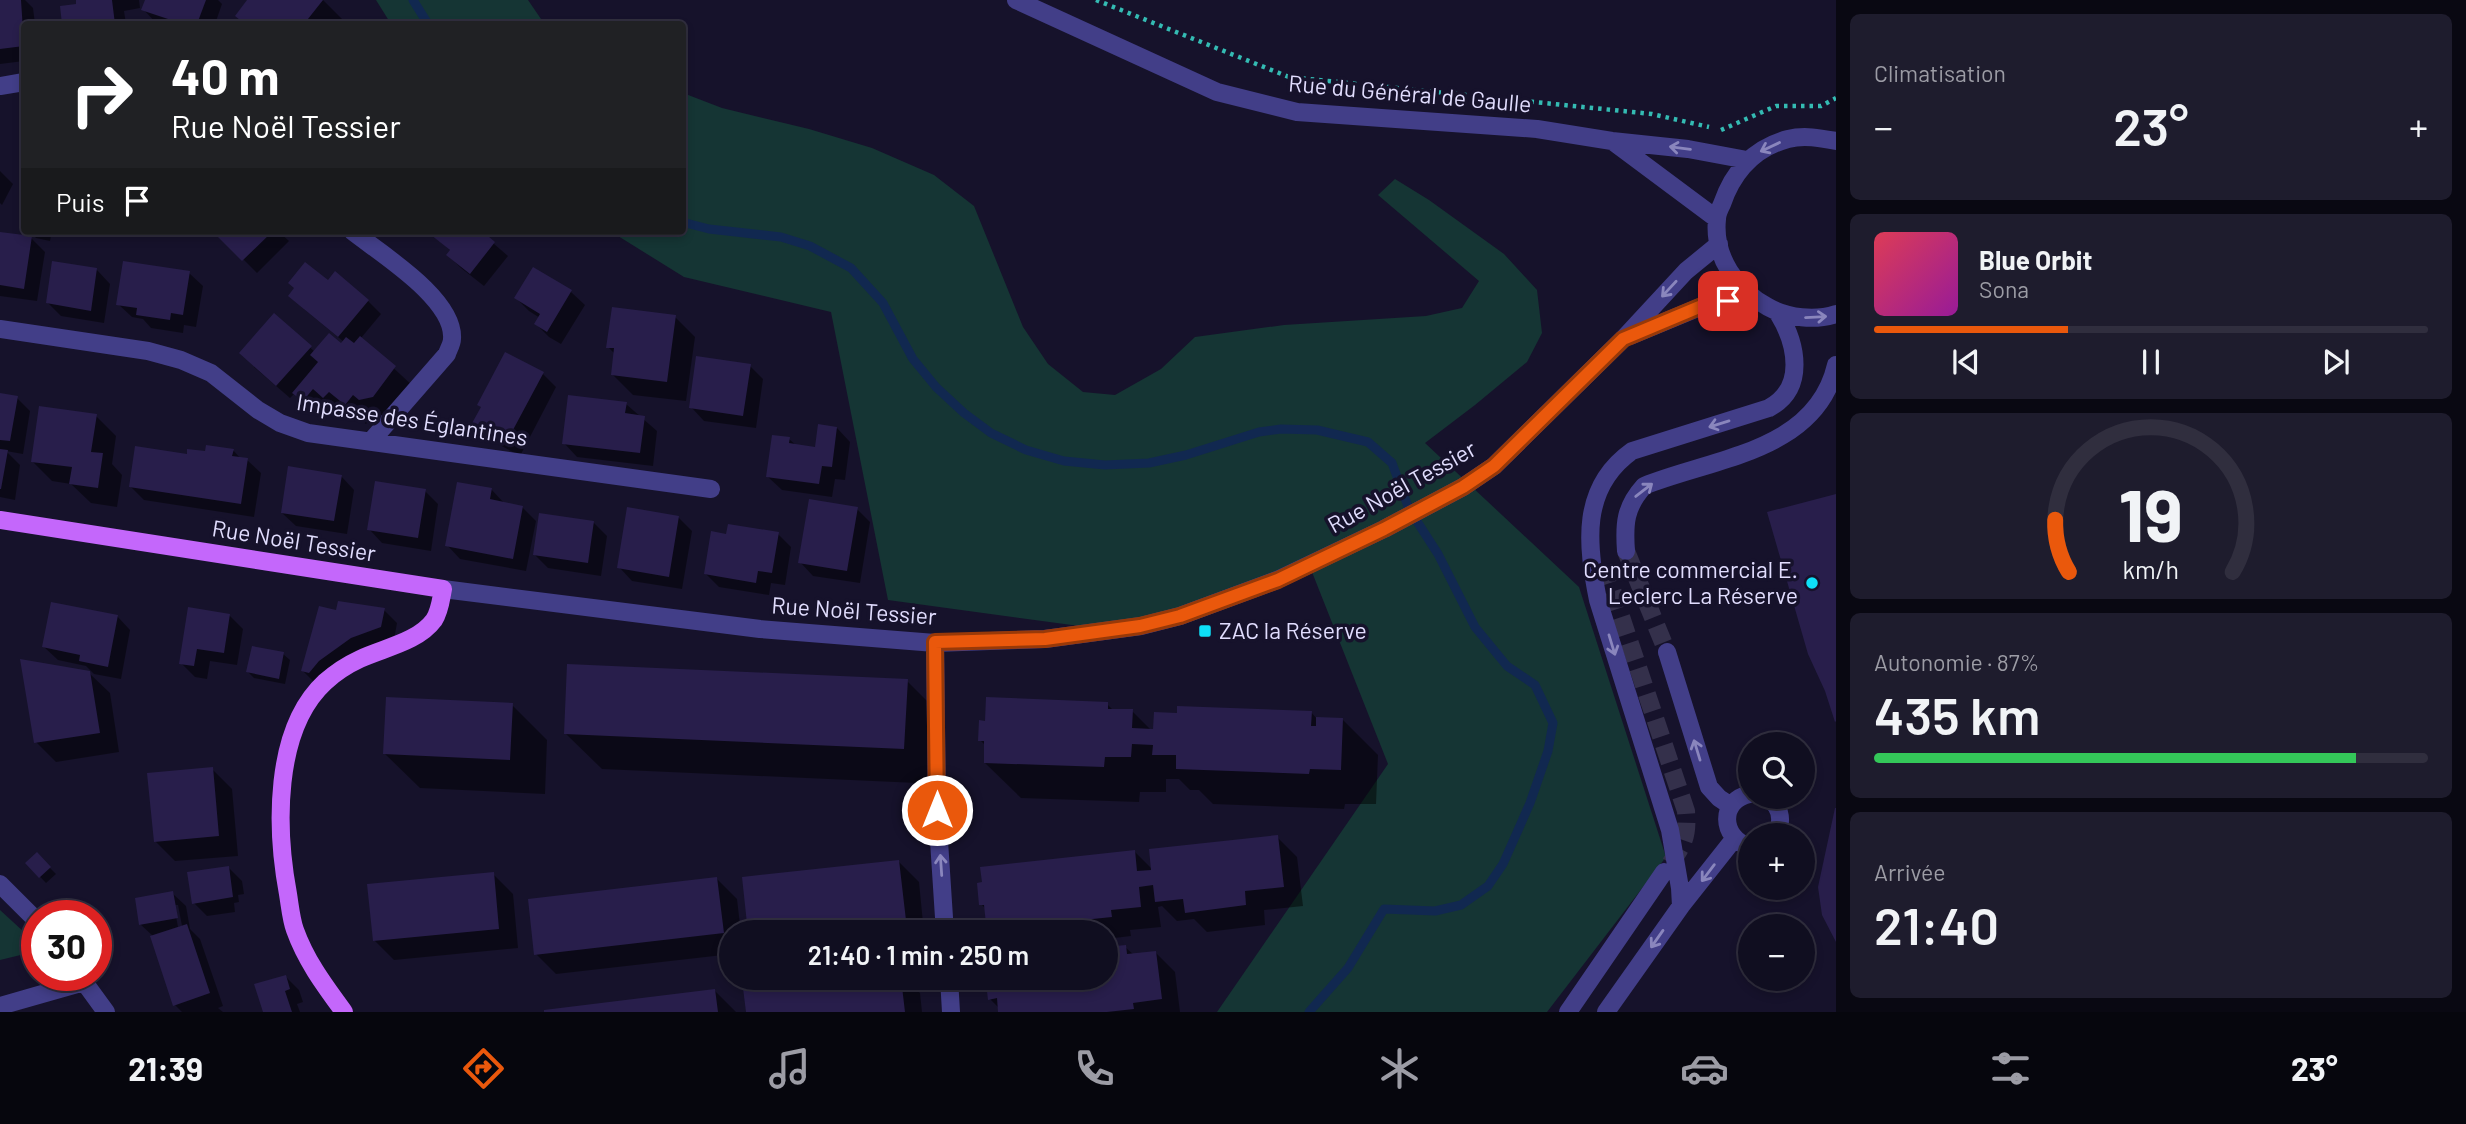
<!DOCTYPE html>
<html lang="fr">
<head>
<meta charset="utf-8">
<style>
  body { margin:0; font-family:Barlow,sans-serif; background:#1e1c2d; color:#f1f3f6; height:100vh; display:flex; flex-direction:column; font-size:26px; white-space:nowrap }
  * { box-sizing:border-box; margin:0 }
  p { font-size:23px; color:#9c9ca5 }
  .icon { flex:none; width:38px; height:38px; fill:none; stroke:currentColor; stroke-width:2; stroke-linecap:round; stroke-linejoin:round }
  .map { position:relative; flex:1; overflow:hidden }
  .sheet { display:flex; flex-direction:column; gap:14px; padding:14px; background:#090812; width:630px }
  .sheet>* { flex:none }
  .top-card { position:absolute; left:21px; top:21px; width:665px; height:214px; border-radius:7px; box-shadow:0 4px 10px #0003,0 0 0 2px #302e3e; background:#202124; color:#fff; overflow:hidden }
  .fabs { position:absolute; left:1738px; top:732px; display:grid; gap:14px }
  .fabs a { display:grid; place-items:center; width:77px; height:77px; border-radius:50%; background:#100e20; box-shadow:0 4px 10px #0003,0 0 0 2px #302e3e; font-size:35px }
  .speed { position:absolute; left:21px; top:900px; display:flex; gap:14px; font-size:35px; font-weight:700; text-align:center }
  .speed>* { display:grid; place-content:center; width:91px; height:91px; border-radius:50%; background:#100e20; box-shadow:0 4px 10px #0003,0 0 0 2px #302e3e; line-height:1 }
  .speed .limit { border:10px solid #d22; background:#fff; color:#111 }
  .pin { position:absolute; display:grid; place-items:center; width:60px; height:60px; color:#fff; margin:-30px; border-radius:14px; box-shadow:0 4px 10px #0006 }
  .me { position:absolute; width:77px; margin:-38px; rotate:0deg; stroke-linejoin:round; filter:drop-shadow(0 0 5px #0008) }
  .turn { display:flex; align-items:center; gap:24px; height:147px; padding:0 35px; font-size:32px }
  .turn .icon { width:91px; height:91px; stroke-width:2.5 }
  .turn b { display:block; font-size:49px; line-height:60px }
  .then { display:flex; align-items:center; height:66px; padding:0 35px; background:#0003; gap:14px; font-size:26px }
  .big { font-size:52px; font-weight:600; line-height:1.1 }
  .sheet .widget { flex:1; display:flex; flex-direction:column; justify-content:center; gap:10px; min-width:0; padding:0 24px; border-radius:10px; background:#1e1c2d }
  .sheet .dial { align-items:center; gap:0 }
  .dial svg { height:182px; overflow:visible; fill:none; stroke:#302e3e; stroke-width:7; stroke-linecap:round; text-anchor:middle }
  .dial text { fill:#f1f3f6; stroke:none }
  .song { display:flex; align-items:center; gap:21px }
  .cover { width:84px; height:84px; border-radius:10px; background:linear-gradient(135deg,hsl(350 70% 55%),hsl(300 70% 35%)) }
  .played { height:7px; border-radius:4px; background:linear-gradient(90deg,#ea580c 35%,#302e3e 35%) }
  .keys { display:flex; justify-content:space-around; direction:ltr }
  .heat { display:flex; justify-content:space-between; align-items:center; font-size:38px; direction:ltr }
  .charge { height:10px; border-radius:5px; background:linear-gradient(90deg,#34c759 87%,#302e3e 0) }
  .trip { position:absolute; left:719px; top:920px; width:399px; height:70px; border-radius:35px; background:#100e20; box-shadow:0 4px 10px #0003,0 0 0 2px #302e3e; font-weight:600; line-height:70px; text-align:center }
  .dock { display:flex; height:112px; justify-content:space-around; align-items:center; background:#06060d; color:#9c9ca5 }
  .dock .icon { width:49px; height:49px }
  .dock .selected { color:#ea580c }
  .dock b { font-size:32px; color:#f1f3f6 }
  main { display:flex; flex:1; min-height:0 }
  .map>svg:first-child { display:block }
</style>
</head>
<body>
<main>
<div class="map">
<svg width="1836" height="1012" viewBox="0 0 1836 1012">
  <rect width="100%" height="100%" fill="#16122b"/>
  <path fill="#153534" d="M376 0H528L541 19 551 24H391Z
    M683 93 722 108 809 129 872 148 934 175 974 206 1023 327 1048 364 1083 392 1115 395 1161 369 1195 337 1284 325 1426 316 1462 308 1479 281 1378 195 1395 179 1429 200 1504 254 1537 290 1542 333 1527 362 1475 405 1425 443 1579 587 1666 857 1547 1012H1217L1388 764 1310 567 1109 630 888 600 831 312 684 277 610 231H682Z
    M0 910 37 944V951L0 960Z"/>
  <path fill="#0007" fill-rule="evenodd" d="M0 0H25L33 8 35 24H24V61L0 64Z
    M78 0H139L140 8 124 11 126 24H63L61 7 78 6Z
    M146 0H218L222 4 215 24H162L156 23 143 9Z
    M249 0H323L343 20 339 24H245L237 16Z
    M0 171 13 184 2 205 0 203Z
    M30 231H52L50 241 36 238Z
    M215 231H278L289 241 257 273Z
    M429 231H479L508 256 484 286 461 268 448 255 451 251Z
    M0 234 31 238 45 252 37 301 0 296Z
    M534 269 571 292 585 305 561 344 549 337 536 324 540 318 529 311 516 298Z
    M97 270 110 284 104 323 61 316 48 303Z
    M189 273 203 286 196 327 184 325 183 333 151 328 143 319 132 317 118 304Z
    M328 283 368 301 381 314 361 338 414 387 381 419 374 414 366 424 350 411 344 417 334 408 323 420 295 393 290 398 254 367 275 316 315 352 341 345 344 342 304 309Z
    M675 317 695 337 686 401 633 395 613 375 615 354 608 347Z
    M750 366 763 379 756 428 704 421 691 407Z
    M543 374 556 387 520 456 487 438 474 425 483 408Z
    M0 395 17 398 30 411 23 454 6 451 20 465 15 500 0 497Z
    M626 404 657 431 653 466 577 457 564 443Z
    M96 416 116 436 112 464 122 475 117 507 91 503 71 484 52 481 32 461Z
    M837 428 850 442 845 480 835 479 832 497 782 490 768 477 789 439 797 446 817 449Z
    M233 450 241 459 247 460 261 473 254 517 144 500 130 486 188 456Z
    M341 476 354 490 347 534 296 526 282 513Z
    M491 489 504 503 522 507 536 521 526 571 460 559 447 545Z
    M425 491 438 504 431 551 382 543 369 529Z
    M857 509 870 522 860 583 813 576 800 562Z
    M678 517 692 531 682 589 632 581 619 567Z
    M594 523 607 536 601 576 548 568 535 555Z
    M778 534 791 547 785 585 771 583 769 595 719 587 705 573 728 536Z
    M384 610 397 623 394 640 316 684 303 671 338 612Z
    M229 615 243 629 237 665 210 661 207 679 195 677 181 663Z
    M117 616 130 630 121 679 94 674 86 666 58 660 44 647Z
    M283 654 290 660 285 684 254 678 248 672Z
    M89 673 110 693 119 752 56 762 36 742Z
    M907 681 942 716 939 784 602 769 566 734Z
    M1107 704 1114 711H1132L1152 731 1311 712 1317 719H1342L1378 755 1376 804H1345L1344 809 1213 804 1199 790H1190L1179 779H1166V792H1140L1139 802 1021 798 985 763 986 746 980 740Z
    M512 705 547 740 545 794 420 788 384 753Z
    M212 769 232 789 238 856 175 861 155 841Z
    M1277 837 1297 857 1303 906 1264 910 1265 925 1207 932 1194 919 1177 921 1162 906 1158 907 1161 927 1130 930 1131 936 1106 939V933H997L987 923 986 909 981 904 1135 852 1153 870Z
    M37 855 56 874 46 883 27 863Z
    M899 862 919 882 924 933H750Z
    M228 867 242 881 244 894 238 895 239 902 234 903 235 912 207 916 194 903Z
    M493 874 513 894 518 948 394 960 374 940Z
    M717 879 737 899 741 933H732V954L556 974 536 954Z
    M172 893 186 906 190 929 200 939 223 1006 218 1008 223 1012H182L175 1005 154 937 140 924ZM174 905H178L182 926 178 927Z
    M1125 947 1134 955 1155 952 1175 972 1180 1012H1000V1009L990 999 1106 978V949Z
    M286 977 299 990 303 1002 297 1004 300 1012H265Z
    M849 978H905L920 993 922 1012H747Z
    M714 990 736 1012H544Z"/>
  <g fill="none" stroke-linecap="round" stroke-linejoin="round">
    <path stroke="#112850" stroke-width="9" d="M413 0 428 24
      M682 222 709 229 781 237 810 246 851 268 883 303 913 359 936 387 964 413 991 433 1026 450 1064 461 1105 465 1149 463 1186 455 1259 432 1281 429 1317 430 1368 442 1392 463 1409 509 1438 554 1475 627 1507 666 1535 685 1553 723 1548 751 1530 803 1503 864 1488 886 1461 905 1435 911 1384 909 1348 968 1309 1012"/>
  </g>
  <path fill="#281e4b" d="M0 0H21L24 46 0 49Z
    M76 0H112L115 24H62L60 6 76 4Z
    M145 0H206L197 24H183L141 10Z
    M247 0H323L304 24H245L235 16Z
    M27 231H45V235Z
    M212 231H273L242 261Z
    M426 231H482L495 242 470 274 446 255 450 250Z
    M0 232 32 236 24 289 0 285Z
    M52 261 97 268 91 311 46 303Z
    M123 261 190 271 183 315 171 313 170 320 136 315 137 308 116 305Z
    M305 262 328 280 335 271 369 300 338 337 288 296 294 288 288 283Z
    M533 267 572 290 547 332 534 324 540 314 514 298Z
    M612 307 676 315 667 382 611 375 614 348H606Z
    M274 313 312 346 276 386 239 353Z
    M329 333 341 343 346 337 354 343 360 336 396 366 373 397 359 400 353 395 345 405 329 392 323 398 313 389 303 401 292 393 318 362 310 355Z
    M505 352 544 372 506 443 471 425 481 407 477 405Z
    M696 356 751 364 743 416 689 408Z
    M0 393 18 396 10 441 0 440Z
    M568 395 627 402 625 413 645 416 640 453 562 444Z
    M39 406 97 414 91 452 103 453 98 488 69 484 72 467 31 462Z
    M818 424 837 427 832 467 822 466 819 484 766 477 772 435 790 437 789 443 815 447Z
    M206 445 234 449 232 456 248 458 241 504 129 487 135 446 187 454V449L205 451Z
    M0 449 8 450 1 489H0Z
    M288 466 342 475 334 521 281 513Z
    M375 481 426 489 418 538 367 530Z
    M457 482 492 488 490 499 523 506 513 559 445 546Z
    M1836 494V721L1835 722 1825 691 1808 654 1767 512Z
    M809 499 858 507 847 571 798 563Z
    M627 507 679 516 669 577 617 568Z
    M539 513 594 521 588 563 533 555Z
    M728 524 779 532 772 573 758 571 756 583 704 574 711 531 726 534Z
    M338 601 385 608 381 627 351 638 319 661 309 673 301 671 319 606 336 610Z
    M51 602 118 615 108 667 79 661 80 655 42 647Z
    M188 607 230 614 224 653 197 649 194 666 179 664Z
    M252 646 284 652 279 679 246 672Z
    M20 659 90 671 100 733 34 743Z
    M567 664 908 679 904 749 564 734Z
    M386 697 513 703 510 760 383 754Z
    M986 697 1108 702V709H1133L1132 728 1153 729 1154 712 1177 713V706L1312 711 1311 726H1316V717L1343 718 1341 770 1310 769 1309 774 1176 769V755H1152L1153 745 1132 744 1131 757H1105L1104 767 984 763V741H978L979 720 985 721Z
    M213 767 219 836 154 842 147 773Z
    M1835 808H1836V942L1822 915 1818 887Z
    M1278 835 1284 887 1245 891 1246 905 1185 913 1183 899 1155 902 1153 885 1139 887 1141 907 1111 910 1112 917 1025 926 1024 919 986 924 984 905H979L977 883 982 882 980 867 1135 850 1137 871 1151 870 1149 849Z
    M37 852 51 867 39 878 25 863Z
    M899 860 907 929 868 933H748L742 877Z
    M229 866 233 897 192 904 187 872Z
    M494 872 499 929 373 941 367 884Z
    M717 877 724 933 534 955 528 899Z
    M173 891 178 918 139 925 135 898Z
    M187 924 210 993 173 1006 150 936Z
    M1126 945 1127 954 1156 951 1162 999 1133 1003 1134 1009 1107 1012H998L997 998 988 1000 986 982 995 981 994 978H1106V947Z
    M286 975 290 989 285 991 292 1012H263L254 984Z
    M832 978H901L905 1012H746L743 988Z
    M715 989 718 1012H544V1010Z"/>
  <g fill="none" stroke-linecap="round" stroke-linejoin="round">
    <path stroke="#34304b" stroke-width="18" stroke-dasharray="18 9" stroke-linecap="butt" d="M1626 551 1667 652
      M1604 566 1686 811C1688 838 1683 845 1668 867"/>
    <path stroke="#34bbb3" stroke-width="4.5" stroke-dasharray="3.5 5" stroke-linecap="butt" d="M1096 0 1289 77 1652 114 1709 127
      M1721 130 1776 106H1821L1836 98"/>
    <path stroke="#423e88" stroke-width="18" d="M1016 0 1217 92 1297 112 1537 129 1612 141 1688 149 1747 160
      M0 86 24 82
      M1836 141C1820 138 1804 135 1788 139 1754 148 1733 172 1722 204 1720 208 1717 214 1717 219 1713 257 1737 290 1768 307 1788 318 1815 321 1836 314
      M1615 143 1717 219
      M352 231C381 254 455 299 452 339 452 344 448 350 447 354L372 440
      M0 329 148 351 181 360 211 373 258 410 280 423 308 433 711 489
      M1630 336 1705 305 1751 298
      M1626 551C1624 524 1625 507 1644 486 1713 458 1816 452 1836 365
      M443 589 760 629 935 643 1045 639 1141 626 1180 616 1277 580 1384 529 1463 487 1494 466 1623 339 1686 271 1719 244
      M935 643 937 810 945 933
      M1667 652 1709 787 1719 798 1731 806
      M1750 794C1719 800 1720 838 1750 847
      M1764 796C1780 804 1784 819 1776 835
      M0 884 37 921
      M1681 906 1734 839
      M79 975 106 1012
      M949 978 951 1012
      M0 1006 84 982
      M1568 1012 1664 872
      M1606 1012 1681 906 1680 888 1670 830 1598 600C1587 545 1580 488 1632 451L1769 408C1806 388 1797 344 1778 313"/>
    <path stroke="#c467fb" stroke-width="18" d="M0 520 443 589C441 599 440 611 434 620 418 642 383 648 360 659 347 665 335 673 325 682 273 730 276 830 288 894 290 906 291 919 295 930 306 961 325 986 344 1012"/>
  </g>
  <defs><path id="oneway-shaft" d="M-6 0H5M1.5-3L5.5 0L1.5 3" fill="none" stroke-width="1.6" stroke-linecap="round" stroke-linejoin="round" transform="scale(1.75)"/></defs>
  <g stroke="#8a86bd">
    <use href="#oneway-shaft" transform="translate(1770 147) rotate(155)"/>
    <use href="#oneway-shaft" transform="translate(1680 148) rotate(-173)"/>
    <use href="#oneway-shaft" transform="translate(1669 289) rotate(133)"/>
    <use href="#oneway-shaft" transform="translate(1816 317) rotate(-3)"/>
    <use href="#oneway-shaft" transform="translate(1719 424) rotate(163)"/>
    <use href="#oneway-shaft" transform="translate(1644 490) rotate(-38)"/>
    <use href="#oneway-shaft" transform="translate(1612 645) rotate(73)"/>
    <use href="#oneway-shaft" transform="translate(1697 750) rotate(-107)"/>
    <use href="#oneway-shaft" transform="translate(941 865) rotate(-94)"/>
    <use href="#oneway-shaft" transform="translate(1708 873) rotate(127)"/>
    <use href="#oneway-shaft" transform="translate(1657 939) rotate(125)"/>
  </g>
  <g fill="none" stroke-linecap="round" stroke-linejoin="round">
    <defs>
      <path id="route" d="M937 810 935 642 1045 639 1140 626 1180 616 1278 580 1384 529 1463 487 1494 466 1623 339 1704 305 1728 301"/>
    </defs>
    <use href="#route" stroke="#983908" stroke-width="18"/>
    <use href="#route" stroke="#ea580c" stroke-width="12"/>
  </g>
  <g fill="#0ee0f8" stroke="#16122b" stroke-width="2.5">
    <circle cx="1812" cy="583" r="7"/>
    <rect x="1198" y="624" width="14" height="14" rx="3.5"/>
  </g>
  <g text-anchor="middle" stroke-width="7" stroke-linejoin="round" paint-order="stroke">
    <g font-size="23" fill="#e1ddfe" stroke="#16122b">
      <text transform="translate(1410 94) rotate(5)" y="8">Rue du Général de Gaulle</text>
      <text transform="translate(412 420) rotate(9)" y="8">Impasse des Églantines</text>
      <text transform="translate(1402 487) rotate(-29)" y="8">Rue Noël Tessier</text>
      <text transform="translate(294 541) rotate(9)" y="8">Rue Noël Tessier</text>
      <text transform="translate(854 611) rotate(4)" y="8">Rue Noël Tessier</text>
    </g>
    <g font-size="23" fill="#e1ddfe" stroke="#16122b" text-anchor="end">
      <text x="1798" y="578">Centre commercial E.<tspan x="1798" dy="26">Leclerc La Réserve</tspan></text>
      <text x="1219" y="639" text-anchor="start">ZAC la Réserve</text>
    </g>
  </g>
</svg>
<div class="fabs">
<a><svg class="icon" aria-label="search" viewBox="0 0 24 24"><circle cx="10" cy="10" r="6"/><path d="M15 15l6 6"/></svg></a>
<a>+</a>
<a>−</a>
</div>
<div class="speed"><div class="limit">30</div></div>
<div class="pin" style="left:1728px;top:301px;background:#d93025"><svg class="icon" aria-label="arrive" viewBox="0 0 24 24"><path d="M6 21V4h12l-3 4 3 4H6"/></svg></div>
<svg class="me" style="left:937px;top:810px" viewBox="-20 -20 40 40"><circle r="17" fill="#ea580c" stroke="#fff" stroke-width="3"/><path d="M0-11L8 9 0 5-8 9z" fill="#fff"/></svg>
<div class="trip">21:40 · 1 min · 250 m</div>
<div class="top-card">
<div class="turn"><svg class="icon" aria-label="right" viewBox="0 0 24 24"><path d="M7 20v-9h11M14 6l5 5-5 5"/></svg><div><b>40 m</b>Rue Noël Tessier</div></div>
<div class="then">Puis<svg class="icon" aria-label="arrive" viewBox="0 0 24 24"><path d="M6 21V4h12l-3 4 3 4H6"/></svg></div>
</div>
</div>
<section class="sheet">
<div class="widget"><p>Climatisation</p>
<div class="heat"><a>−</a><b class="big">23°</b><a>+</a></div>
</div>
<div class="widget">
<div class="song"><i class="cover"></i><div><b>Blue Orbit</b><p>Sona</p></div></div>
<div class="played"></div>
<div class="keys"><svg class="icon" aria-label="previous" viewBox="0 0 24 24"><path d="M18 5L8 12l10 7zM5 5v14"/></svg><svg class="icon" aria-label="pause" viewBox="0 0 24 24"><path d="M8 5v14M16 5v14"/></svg><svg class="icon" aria-label="next" viewBox="0 0 24 24"><path d="M6 5l10 7-10 7zM19 5v14"/></svg></div>
</div>
<div class="widget dial"><svg viewBox="0 0 100 80">
<path d="M14 69A42 42 0 1 1 86 69"/>
<path d="M14 69A42 42 0 0 1 8 46" stroke="#ea580c"/>
<text x="50" y="56" font-size="32" font-weight="700">19</text>
<text x="50" y="72" font-size="11">km/h</text>
</svg></div>
<div class="widget"><p>Autonomie · 87%</p><b class="big">435 km</b><div class="charge"></div></div>
<div class="widget"><p>Arrivée</p><b class="big">21:40</b></div>
</section>
</main>
<nav class="dock">
<b>21:39</b>
<svg class="icon selected" aria-label="directions" viewBox="0 0 24 24"><path d="M12 3l9 9-9 9-9-9zM9 14v-3h6M13 9l2 2-2 2"/></svg>
<svg class="icon" aria-label="music" viewBox="0 0 24 24"><path d="M9 18V5l10-2v13"/><circle cx="6" cy="18" r="3"/><circle cx="16" cy="16" r="3"/></svg>
<svg class="icon" aria-label="phone" viewBox="0 0 24 24"><path d="M5 4h4l2 5-3 2q2 4 5 5l2-3 5 2v4C11 20 4 13 5 4z"/></svg>
<svg class="icon" aria-label="climate" viewBox="0 0 24 24"><path d="M12 3v18M4 7l16 10M4 17L20 7"/></svg>
<svg class="icon" aria-label="car" viewBox="0 0 24 24"><path d="M5 17H2v-5l4-1 3-4h7l3 4 3 1v5h-3M9 17h6M6 11h13"/><circle cx="7" cy="17" r="2"/><circle cx="17" cy="17" r="2"/></svg>
<svg class="icon" aria-label="filters" viewBox="0 0 24 24"><path d="M4 7h16M4 17h16"/><circle cx="9" cy="7" r="2"/><circle cx="15" cy="17" r="2"/></svg>
<b>23°</b>
</nav>
</body>
</html>
